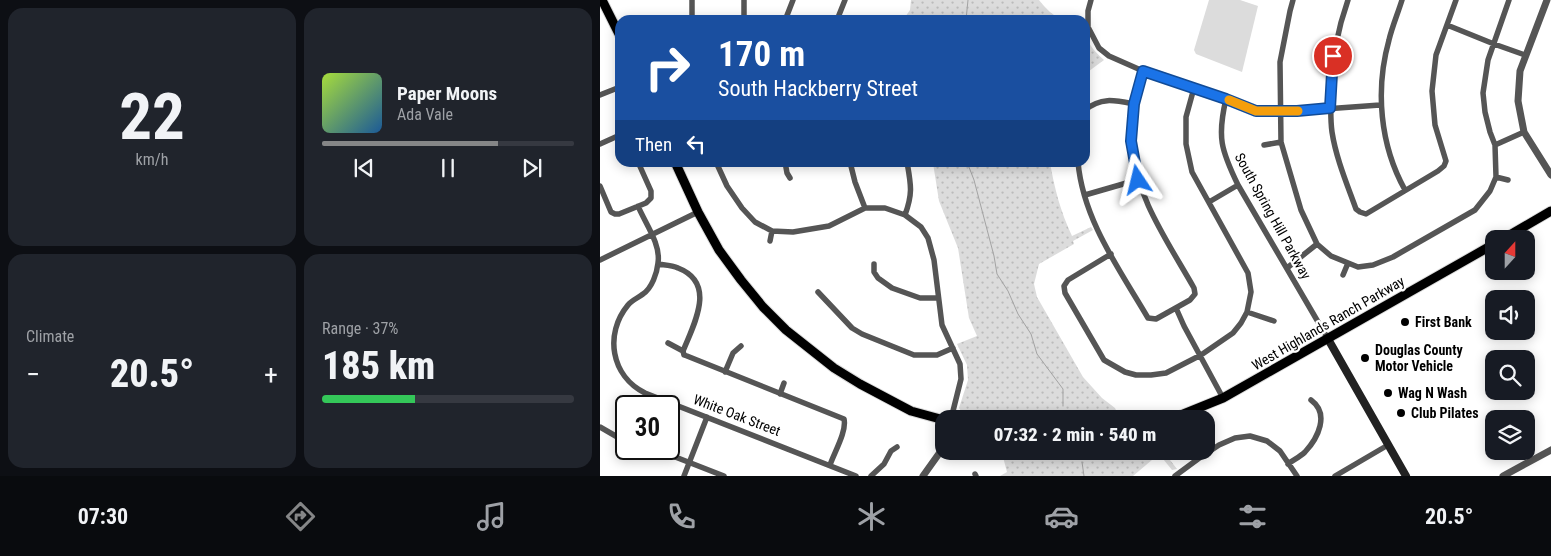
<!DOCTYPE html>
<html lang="en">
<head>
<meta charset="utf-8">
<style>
  body { margin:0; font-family:"Roboto Condensed",sans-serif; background:#20242c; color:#f1f3f6; height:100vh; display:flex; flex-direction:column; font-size:19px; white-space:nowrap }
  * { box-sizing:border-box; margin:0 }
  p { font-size:16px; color:#9ea1a6 }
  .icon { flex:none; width:28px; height:28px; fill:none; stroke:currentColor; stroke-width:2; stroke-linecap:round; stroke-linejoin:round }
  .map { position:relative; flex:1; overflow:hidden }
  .drawer { display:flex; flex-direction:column; gap:8px; padding:8px; background:#0d0f14; width:600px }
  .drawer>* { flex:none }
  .guide { position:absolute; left:15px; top:15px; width:475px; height:152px; border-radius:15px; box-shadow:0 2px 12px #0003; background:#1a4fa0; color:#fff; overflow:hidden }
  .needle { width:32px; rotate:21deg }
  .fabs { position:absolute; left:885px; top:230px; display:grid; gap:10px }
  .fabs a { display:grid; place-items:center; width:50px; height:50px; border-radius:10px; background:#171b24; box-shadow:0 2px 12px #0003; font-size:25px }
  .speed { position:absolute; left:15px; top:395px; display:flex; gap:10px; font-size:25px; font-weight:700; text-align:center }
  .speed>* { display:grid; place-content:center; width:65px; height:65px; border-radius:50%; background:#171b24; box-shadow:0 2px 12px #0003; line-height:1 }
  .speed .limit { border:2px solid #111; border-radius:8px; background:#fff; color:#111 }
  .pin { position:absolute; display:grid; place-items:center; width:42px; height:42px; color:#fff; margin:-21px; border:2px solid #fff; border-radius:50%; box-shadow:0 1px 5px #0007 }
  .me { position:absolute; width:55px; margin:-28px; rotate:350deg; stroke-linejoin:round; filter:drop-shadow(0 0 4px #0008) }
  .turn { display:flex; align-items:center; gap:18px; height:105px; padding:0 20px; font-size:22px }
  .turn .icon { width:65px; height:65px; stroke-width:2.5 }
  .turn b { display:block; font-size:35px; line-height:42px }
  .then { display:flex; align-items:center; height:48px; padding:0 20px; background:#0003; gap:10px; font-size:19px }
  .big { font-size:38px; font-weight:800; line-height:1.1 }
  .drawer .card { flex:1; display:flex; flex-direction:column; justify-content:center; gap:8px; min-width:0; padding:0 18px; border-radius:15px; background:#20242c }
  .drawer .dial { align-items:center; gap:0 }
  .dial b { font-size:65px; line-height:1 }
  .song { display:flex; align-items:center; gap:15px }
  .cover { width:60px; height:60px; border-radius:8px; background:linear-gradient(135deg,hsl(80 70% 55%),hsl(210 70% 35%)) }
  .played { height:5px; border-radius:2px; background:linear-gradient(90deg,#858687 70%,#363941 70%) }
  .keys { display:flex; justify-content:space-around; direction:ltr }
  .heat { display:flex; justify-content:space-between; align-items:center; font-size:28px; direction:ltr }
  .charge { height:8px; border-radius:4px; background:linear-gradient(90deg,#34c759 37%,#363941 0) }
  .drawer .tiles { flex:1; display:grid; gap:8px; grid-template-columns:repeat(2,1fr) }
  .trip { position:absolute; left:335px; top:410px; width:280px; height:50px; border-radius:15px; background:#171b24; box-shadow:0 2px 12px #0003; font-weight:800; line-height:50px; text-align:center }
  .dock { display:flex; height:80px; justify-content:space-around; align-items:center; background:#090b0e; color:#9ea1a6 }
  .dock .icon { width:35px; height:35px }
  .dock .active { color:#858687 }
  .dock b { font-size:22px; color:#f1f3f6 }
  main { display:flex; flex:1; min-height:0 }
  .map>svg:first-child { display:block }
</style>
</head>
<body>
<main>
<section class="drawer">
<div class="tiles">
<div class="card dial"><b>22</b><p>km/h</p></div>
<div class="card">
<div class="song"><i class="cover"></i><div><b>Paper Moons</b><p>Ada Vale</p></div></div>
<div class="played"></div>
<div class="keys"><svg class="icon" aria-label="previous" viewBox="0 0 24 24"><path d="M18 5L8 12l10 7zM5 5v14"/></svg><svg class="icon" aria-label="pause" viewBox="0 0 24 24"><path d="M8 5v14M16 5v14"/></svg><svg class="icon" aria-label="next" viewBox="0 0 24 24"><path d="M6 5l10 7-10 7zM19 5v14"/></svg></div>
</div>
<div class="card"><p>Climate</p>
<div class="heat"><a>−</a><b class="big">20.5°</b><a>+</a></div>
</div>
<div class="card"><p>Range · 37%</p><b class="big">185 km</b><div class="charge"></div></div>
</div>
</section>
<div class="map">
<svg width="951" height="476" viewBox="0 0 951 476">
  <defs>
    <pattern id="grass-dots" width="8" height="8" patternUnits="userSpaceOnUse" patternTransform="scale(1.25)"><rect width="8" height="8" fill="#dcdcdc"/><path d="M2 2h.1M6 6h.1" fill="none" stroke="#bbb" stroke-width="1.8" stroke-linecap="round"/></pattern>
  </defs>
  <rect width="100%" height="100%" fill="#fff"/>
  <path fill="url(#grass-dots)" d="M311 0H439C445 8 454 17 464 20H303L310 10Z
    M485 34C489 45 495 52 504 60L485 74Z
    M333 163H450C455 190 460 210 472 236L491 227 493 230 473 241 474 244 439 264 434 284 437 297 483 377 502 398 515 408 520 419H392L363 414 359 408 368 380 367 365 357 344 377 336 369 318 358 248 339 201Z
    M399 451H563L577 469 572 470 559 454 533 476H400L407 472 403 457Z"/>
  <path fill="#dcdcdc" d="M609 0H640L658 6 642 72 596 54 594 50Z"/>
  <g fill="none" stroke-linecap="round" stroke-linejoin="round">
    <path stroke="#a3a3a3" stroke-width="1" d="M366 20 368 0
      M367 162 374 180 394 256 397 274 408 291 418 314 431 334 437 354 463 389V406
      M482 462 484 476"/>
    <defs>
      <path id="primary" d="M2 0 20 36
        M75 162 98 212 119 250 141 280 163 307 186 330 234 368 260 384 311 411 344 420
        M903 239 951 211
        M571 419 623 398 894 244"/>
    </defs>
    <use href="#primary" stroke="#dbdbdb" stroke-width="11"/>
    <path stroke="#555" stroke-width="5.5" d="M92 0V20
      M144 0V20
      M491 0 488 11V27L499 48 509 56 543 71 626 99 656 111H697L780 105
      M693 0 690 11 680 62 681 142 701 210 717 244 731 256 758 267 773 265 793 257 875 210 890 191 896 177 895 145 890 132 885 112 883 93 888 60 909 0
      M748 0C737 31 732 57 731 90 731 104 730 118 732 132 736 158 747 184 756 209L760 212 766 214 838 171 844 166 846 161 835 125 832 91 836 55 856 0
      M802 0C798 13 792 27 789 40 775 90 780 145 805 190
      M184 20 186 18 193 0
      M237 20 245 0
      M847 25 894 44 925 55
      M0 95 20 87
      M626 99C617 137 621 150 638 185L728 339
      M485 110C501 97 514 100 534 104
      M0 144 20 135
      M664 145 681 142
      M895 145 924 132
      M116 162 127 186 142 208 155 222 172 231 193 232 229 226 265 208H285L305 215 321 227 328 238 334 260 342 325 360 364 361 379 351 419
      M185 162 187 173 190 178
      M478 162C483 220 520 270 548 318L556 319 590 300 595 294 594 288C568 242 535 196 531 142 529 118 536 94 543 71
      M251 166 255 182 265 208
      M896 177 908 180
      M0 186 11 212 15 214H19L46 203 51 198V191L38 162
      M485 195 537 180
      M609 202 638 185
      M38 206C45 223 61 244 58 263 57 273 52 288 43 294 38 298 32 300 28 305 4 334 11 376 45 393L256 476
      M305 215C313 193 311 185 307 162
      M170 241 172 231
      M511 254 468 280 464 286 465 293 504 360 525 372 536 375H551L566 373 601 355 633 333 641 323 647 312 651 292 648 273 592 172 586 144V117L594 88
      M0 260 98 212
      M58 264C64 265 72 265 78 268 117 283 94 324 83 351
      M274 264V272L278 278 292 288 320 298H338
      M687 268 717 244
      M743 275 748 263
      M218 292 252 328 262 334 314 355H337L353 348
      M576 308 584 326 623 398
      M647 312 674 321
      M68 343 83 351 84 355 87 356 244 419C247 431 234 453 230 465
      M125 372 133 353 141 346
      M180 394 184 383
      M0 427 26 442
      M49 449 60 451 124 476
      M688 464C693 460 700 457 705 452 718 438 730 414 711 400
      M375 474 376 476
      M84 476 107 417
      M271 476 284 464 291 451 297 447
      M575 476 598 459 619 445 635 438 650 436 667 441 680 451 697 476
      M735 476 788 445"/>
    <path stroke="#555" stroke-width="7" d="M947 0 920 71 918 101 924 132 951 175
      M323 476 343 448 344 444
      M903 476 951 450"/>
    <path stroke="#222" stroke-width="8" d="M728 339 806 476"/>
    <use href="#primary" stroke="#000" stroke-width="9"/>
  </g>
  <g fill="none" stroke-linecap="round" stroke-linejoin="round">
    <defs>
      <path id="route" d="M538 180 531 141 534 104 543 71 626 99 656 111H697L730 108 733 56"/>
    </defs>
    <use href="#route" stroke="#114b97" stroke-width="12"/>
    <use href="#route" stroke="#1a73e8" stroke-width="9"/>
    <path stroke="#f59e0b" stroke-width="9" d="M629 100 656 111H698"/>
  </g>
  <g fill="#000" stroke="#fff" stroke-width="2">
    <circle cx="805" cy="322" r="5"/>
    <circle cx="765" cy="358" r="5"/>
    <circle cx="788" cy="393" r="5"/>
    <circle cx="801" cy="413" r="5"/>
  </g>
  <g text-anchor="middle" stroke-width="4.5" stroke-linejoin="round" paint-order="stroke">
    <g font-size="14" fill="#000" stroke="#fff">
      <text transform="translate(673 216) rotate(61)" y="5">South Spring Hill Parkway</text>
      <text transform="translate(728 323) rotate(-30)" y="5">West Highlands Ranch Parkway</text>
      <text transform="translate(137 415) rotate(21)" y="5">White Oak Street</text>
    </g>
    <g font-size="14" font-weight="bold" fill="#000" stroke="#fff" text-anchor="start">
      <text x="815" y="327">First Bank</text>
      <text x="775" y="355">Douglas County<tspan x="775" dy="16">Motor Vehicle</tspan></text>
      <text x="798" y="398">Wag N Wash</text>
      <text x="811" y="418">Club Pilates</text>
    </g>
  </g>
</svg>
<div class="fabs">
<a><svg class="needle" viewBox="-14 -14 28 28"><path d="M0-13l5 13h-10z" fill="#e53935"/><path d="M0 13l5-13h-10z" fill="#9ea1a6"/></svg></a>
<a><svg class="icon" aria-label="sound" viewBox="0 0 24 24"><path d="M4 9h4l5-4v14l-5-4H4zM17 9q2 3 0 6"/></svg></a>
<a><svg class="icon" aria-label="search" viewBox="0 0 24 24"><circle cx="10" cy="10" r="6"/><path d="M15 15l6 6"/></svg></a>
<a><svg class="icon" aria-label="layers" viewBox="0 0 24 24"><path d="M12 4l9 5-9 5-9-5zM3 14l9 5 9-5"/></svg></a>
</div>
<div class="speed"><div class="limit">30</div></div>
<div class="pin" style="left:733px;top:56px;background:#d93025"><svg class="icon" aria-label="arrive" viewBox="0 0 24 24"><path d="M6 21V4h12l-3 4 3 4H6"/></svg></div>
<svg class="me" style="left:538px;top:180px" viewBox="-20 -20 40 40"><path d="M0-17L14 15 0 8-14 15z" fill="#1a73e8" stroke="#fff" stroke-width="4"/></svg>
<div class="trip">07:32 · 2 min · 540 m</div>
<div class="guide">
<div class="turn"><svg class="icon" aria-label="right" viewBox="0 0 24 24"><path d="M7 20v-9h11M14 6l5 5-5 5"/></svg><div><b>170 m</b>South Hackberry Street</div></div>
<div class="then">Then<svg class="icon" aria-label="left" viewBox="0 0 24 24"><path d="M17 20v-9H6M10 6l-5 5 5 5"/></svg></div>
</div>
</div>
</main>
<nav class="dock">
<b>07:30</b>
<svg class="icon active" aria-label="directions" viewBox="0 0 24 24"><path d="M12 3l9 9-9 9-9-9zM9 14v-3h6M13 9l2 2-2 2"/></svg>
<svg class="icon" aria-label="music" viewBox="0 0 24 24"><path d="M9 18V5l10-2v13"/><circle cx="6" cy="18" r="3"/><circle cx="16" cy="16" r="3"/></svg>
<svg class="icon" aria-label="phone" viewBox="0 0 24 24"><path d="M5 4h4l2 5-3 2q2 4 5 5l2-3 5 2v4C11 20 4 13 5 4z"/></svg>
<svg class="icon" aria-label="climate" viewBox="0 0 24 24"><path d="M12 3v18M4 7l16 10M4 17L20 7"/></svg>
<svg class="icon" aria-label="car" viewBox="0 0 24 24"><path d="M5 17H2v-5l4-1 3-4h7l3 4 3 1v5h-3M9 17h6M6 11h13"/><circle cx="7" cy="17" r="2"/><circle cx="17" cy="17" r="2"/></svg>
<svg class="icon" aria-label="filters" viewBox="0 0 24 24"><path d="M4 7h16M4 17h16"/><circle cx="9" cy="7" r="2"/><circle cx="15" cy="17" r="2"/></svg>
<b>20.5°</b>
</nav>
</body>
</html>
